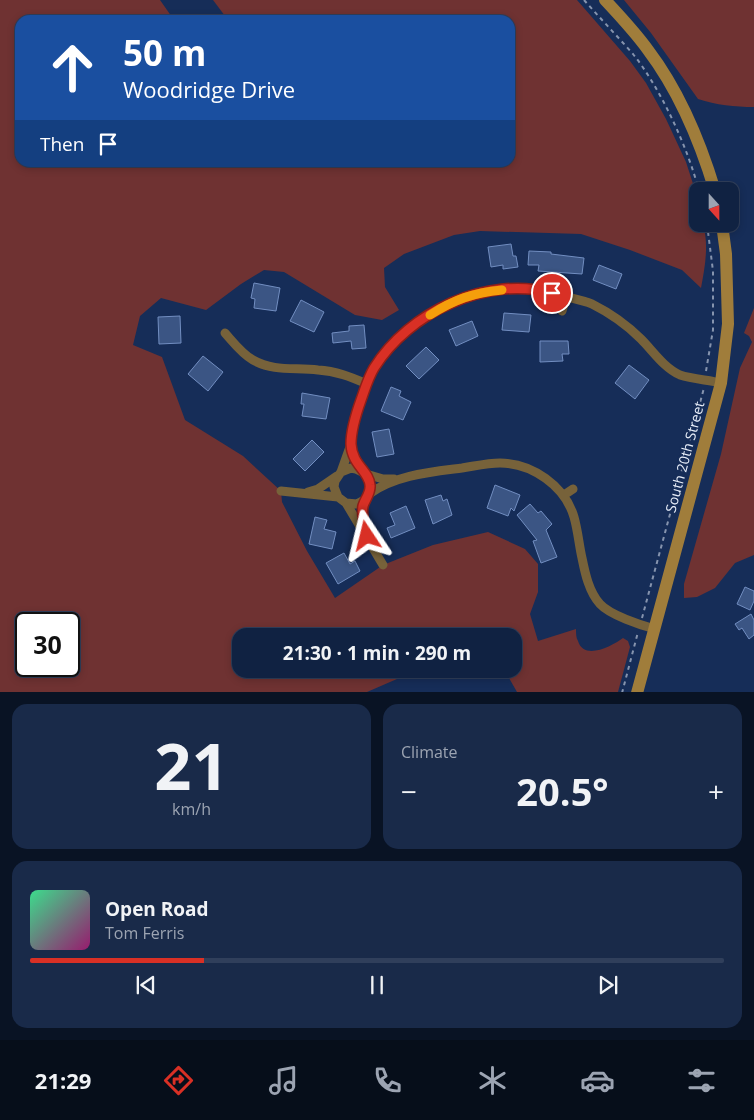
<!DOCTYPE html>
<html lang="en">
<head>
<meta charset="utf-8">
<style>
  body { margin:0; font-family:"Open Sans",sans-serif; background:#192a49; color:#f1f3f6; height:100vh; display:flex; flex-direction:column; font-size:19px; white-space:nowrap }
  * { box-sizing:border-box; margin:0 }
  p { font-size:16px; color:#9ca4b2 }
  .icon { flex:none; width:28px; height:28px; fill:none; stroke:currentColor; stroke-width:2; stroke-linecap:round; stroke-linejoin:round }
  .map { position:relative; height:692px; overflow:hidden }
  .sheet { display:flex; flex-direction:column; gap:12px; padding:12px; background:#091324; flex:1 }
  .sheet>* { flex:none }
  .guide { position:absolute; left:15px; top:15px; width:500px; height:152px; border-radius:15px; box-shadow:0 2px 8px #0003,0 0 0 1px #303f5b; background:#1a4fa0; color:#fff; overflow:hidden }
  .needle { width:32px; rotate:159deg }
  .buttons { position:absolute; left:689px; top:182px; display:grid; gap:10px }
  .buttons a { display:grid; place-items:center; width:50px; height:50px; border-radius:10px; background:#102242; box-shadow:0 2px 8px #0003,0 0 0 1px #303f5b; font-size:25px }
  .speed { position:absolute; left:15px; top:612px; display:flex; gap:10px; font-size:25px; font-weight:700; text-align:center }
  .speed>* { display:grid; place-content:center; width:65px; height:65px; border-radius:50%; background:#102242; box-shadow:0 2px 8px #0003,0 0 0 1px #303f5b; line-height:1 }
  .speed .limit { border:2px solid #111; border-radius:8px; background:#fff; color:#111 }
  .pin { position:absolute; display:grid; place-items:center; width:42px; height:42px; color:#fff; margin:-21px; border:2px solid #fff; border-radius:50%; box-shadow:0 1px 5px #0007 }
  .me { position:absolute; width:55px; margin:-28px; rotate:350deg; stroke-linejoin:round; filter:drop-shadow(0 0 4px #0008) }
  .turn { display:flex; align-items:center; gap:18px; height:105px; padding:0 25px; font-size:22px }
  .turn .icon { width:65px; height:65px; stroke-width:2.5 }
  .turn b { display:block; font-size:35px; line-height:42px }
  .then { display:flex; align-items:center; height:48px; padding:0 25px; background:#0003; gap:10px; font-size:19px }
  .big { font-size:38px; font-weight:700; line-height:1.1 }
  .sheet .card { flex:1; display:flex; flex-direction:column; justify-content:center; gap:8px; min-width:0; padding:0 18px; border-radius:15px; background:#192a49 }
  .sheet .dial { align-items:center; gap:0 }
  .dial b { font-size:65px; line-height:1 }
  .song { display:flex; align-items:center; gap:15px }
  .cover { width:60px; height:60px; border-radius:8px; background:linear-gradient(135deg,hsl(150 70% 55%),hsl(320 70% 35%)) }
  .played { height:5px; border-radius:2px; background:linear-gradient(90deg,#d93025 25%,#303f5b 25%) }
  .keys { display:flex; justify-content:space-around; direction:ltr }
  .heat { display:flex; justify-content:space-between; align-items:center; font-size:28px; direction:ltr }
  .sheet .tiles { flex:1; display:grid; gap:12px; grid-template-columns:1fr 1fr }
  .card:last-child { grid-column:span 2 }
  .trip { position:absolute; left:232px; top:628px; width:290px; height:50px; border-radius:15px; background:#102242; box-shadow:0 2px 8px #0003,0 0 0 1px #303f5b; font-weight:700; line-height:50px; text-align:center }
  .menu { display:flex; height:80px; justify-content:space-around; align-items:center; background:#060e1a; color:#9ca4b2 }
  .menu .icon { width:35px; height:35px }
  .menu .current { color:#d93025 }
  .menu b { font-size:22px; color:#f1f3f6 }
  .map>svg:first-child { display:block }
</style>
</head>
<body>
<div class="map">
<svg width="754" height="693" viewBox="0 0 754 693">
  <rect width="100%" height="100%" fill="#162d58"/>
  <path fill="#6f3232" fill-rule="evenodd" d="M0 0H160L174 20H20V162H510V20H228L213 0H577L630 61 646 83 666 119 686 162 696 193 697 200 698 224H703C709 245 705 267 701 288L682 270 630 250 581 234 480 231 454 235 404 254 384 268 385 287 399 310 382 320 355 315 284 272 264 270 241 284 206 310 161 298 140 316 133 345 162 357 185 420 243 456 281 491 282 502 307 551 335 598 383 565 433 545 488 532 525 549 538 564V592L530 614 538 641 576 629C576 633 576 638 578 641 584 661 612 646 623 638L628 641 630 647 618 692H517L509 678 499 669H514V636H241V669H420L367 692 0 693ZM26 624H69V666H26Z
    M624 0H754V107C735 107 716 105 698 99L651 33Z
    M754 308V555L735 563 715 588 697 597 684 598V584L721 454 740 368 752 342 749 336 744 333Z"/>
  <path fill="#3b5584" stroke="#728ec1" d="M511 244 513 256H516L518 267 503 269V265L491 267 488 247Z
    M529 251 551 252V254L584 258 582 274 538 271 539 265H528Z
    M599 265 622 274 616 289 593 280Z
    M254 283 280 288 276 311 254 308 255 299 251 298Z
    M301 300 324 312 314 332 290 321Z
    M504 313 531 315 529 332 502 330Z
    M180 316 181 343 159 344 158 317Z
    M472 321 478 336 456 346 449 330Z
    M364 325 366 348 352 349 351 341 333 343 332 333 349 331V326Z
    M540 341H568L569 354H562L563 361 540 362Z
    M426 347 439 360 419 379 406 366Z
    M203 356 223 372 208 391 188 374Z
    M629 365 649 380 635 399 615 383Z
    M391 387 401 391 399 396 411 402 403 420 381 411Z
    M302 393 330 398 326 419 302 416 304 404H301Z
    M389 429 394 454 377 457 372 432Z
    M312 440 324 452 305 471 293 459Z
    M495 485 520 495 514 511 511 508 508 516 487 508Z
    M441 495 443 501 447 499 452 515 433 524 425 500Z
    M530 504 538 513 541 511 552 524 546 530 557 557 541 563 533 541 537 540 517 515Z
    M406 506 415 528 391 538 387 528 395 525 390 513Z
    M315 517 327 520 324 529 336 532 332 549 309 544Z
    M344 553 350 564 355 561 360 571 338 584 326 563Z
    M745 587 754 591V601L750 610 737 604Z
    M751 614 754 620V635L749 639 742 628 739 630 735 624Z"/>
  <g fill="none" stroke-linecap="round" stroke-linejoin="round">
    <path stroke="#8694ae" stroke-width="2" stroke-dasharray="4 4" stroke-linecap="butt" d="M584 0C600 18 617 36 633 54 661 89 688 148 699 191
      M706 371 713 330V271L707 224
      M642 618 704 388
      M622 693 638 632"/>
    <path stroke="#77623a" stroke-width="9" d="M562 311 566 297
      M225 333C233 342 242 354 253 360 274 372 296 367 318 370 336 371 351 377 367 384
      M361 471C358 464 353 458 352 450 348 430 360 400 368 381 396 322 472 280 537 289 547 290 557 294 567 297 575 299 584 301 592 304 610 313 627 325 641 339 653 351 664 368 680 375 692 379 708 380 721 383
      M341 472 351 444
      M366 474 383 479H394
      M281 491 338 497 346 503 357 504 366 499 370 489V484L366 474 356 469 351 468 341 472 335 481 334 487 338 497
      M308 492 318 489 337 476
      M369 494C395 475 431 472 462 468 475 466 488 463 500 463 532 463 565 486 574 517 578 531 579 545 582 558 585 573 589 592 600 604 610 615 640 625 655 629
      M564 495 573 489
      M346 503 383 565
      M365 529C363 518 362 509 366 499"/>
    <path stroke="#a07d3b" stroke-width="12" d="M605 0C620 16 635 32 648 50 679 91 700 141 715 191
      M637 693 721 383 728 324 726 254 722 224"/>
  </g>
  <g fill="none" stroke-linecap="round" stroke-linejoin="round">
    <defs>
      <path id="route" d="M367 536C365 526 361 516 363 506 365 499 371 493 370 485 369 471 352 465 351 444 351 429 356 414 361 400 365 389 368 378 374 368 409 312 487 275 552 293"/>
    </defs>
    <use href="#route" stroke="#8d1f18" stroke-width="12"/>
    <use href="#route" stroke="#d93025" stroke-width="9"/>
    <path stroke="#f59e0b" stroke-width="9" d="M430 315C455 299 473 293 502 290"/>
  </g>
  <g text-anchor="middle" stroke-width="4" stroke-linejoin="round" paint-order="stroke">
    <g font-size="14" fill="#e9effa" stroke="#162d58">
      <text transform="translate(685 457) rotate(-75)" y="5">South 20th Street</text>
    </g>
  </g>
</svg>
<div class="buttons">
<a><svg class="needle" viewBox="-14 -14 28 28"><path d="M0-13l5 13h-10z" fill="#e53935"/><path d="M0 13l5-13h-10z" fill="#9ca4b2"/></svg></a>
</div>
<div class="speed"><div class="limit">30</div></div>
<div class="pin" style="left:552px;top:293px;background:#d93025"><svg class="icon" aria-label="arrive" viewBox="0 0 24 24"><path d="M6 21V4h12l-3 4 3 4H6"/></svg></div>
<svg class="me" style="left:367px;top:536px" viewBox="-20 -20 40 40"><path d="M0-17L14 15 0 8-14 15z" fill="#d93025" stroke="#fff" stroke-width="4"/></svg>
<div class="trip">21:30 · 1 min · 290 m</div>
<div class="guide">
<div class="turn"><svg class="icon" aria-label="ahead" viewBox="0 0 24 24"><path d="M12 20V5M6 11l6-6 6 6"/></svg><div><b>50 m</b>Woodridge Drive</div></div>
<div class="then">Then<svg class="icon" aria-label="arrive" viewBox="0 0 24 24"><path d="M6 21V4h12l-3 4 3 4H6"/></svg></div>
</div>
</div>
<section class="sheet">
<div class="tiles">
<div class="card dial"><b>21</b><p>km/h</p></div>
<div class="card"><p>Climate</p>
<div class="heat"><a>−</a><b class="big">20.5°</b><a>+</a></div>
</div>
<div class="card">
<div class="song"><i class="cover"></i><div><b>Open Road</b><p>Tom Ferris</p></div></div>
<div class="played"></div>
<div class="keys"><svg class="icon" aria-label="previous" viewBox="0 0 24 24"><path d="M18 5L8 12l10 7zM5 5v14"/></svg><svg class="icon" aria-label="pause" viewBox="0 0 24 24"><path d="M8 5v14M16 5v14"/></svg><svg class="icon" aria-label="next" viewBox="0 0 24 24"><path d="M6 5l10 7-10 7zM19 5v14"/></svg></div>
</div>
</div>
</section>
<nav class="menu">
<b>21:29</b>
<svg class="icon current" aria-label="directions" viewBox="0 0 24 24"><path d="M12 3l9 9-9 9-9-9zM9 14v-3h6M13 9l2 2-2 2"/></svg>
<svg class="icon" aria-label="music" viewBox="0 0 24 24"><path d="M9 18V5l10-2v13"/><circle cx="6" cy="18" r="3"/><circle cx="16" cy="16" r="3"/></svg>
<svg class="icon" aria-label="phone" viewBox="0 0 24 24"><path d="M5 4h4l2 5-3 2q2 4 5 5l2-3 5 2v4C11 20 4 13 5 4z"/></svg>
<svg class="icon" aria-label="climate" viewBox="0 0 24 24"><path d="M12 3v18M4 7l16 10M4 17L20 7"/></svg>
<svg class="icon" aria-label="car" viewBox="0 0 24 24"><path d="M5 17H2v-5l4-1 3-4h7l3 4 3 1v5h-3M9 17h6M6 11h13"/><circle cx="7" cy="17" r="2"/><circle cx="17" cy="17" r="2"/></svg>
<svg class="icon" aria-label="filters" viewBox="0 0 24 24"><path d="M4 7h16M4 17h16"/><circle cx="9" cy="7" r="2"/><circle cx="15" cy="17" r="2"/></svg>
</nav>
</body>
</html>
